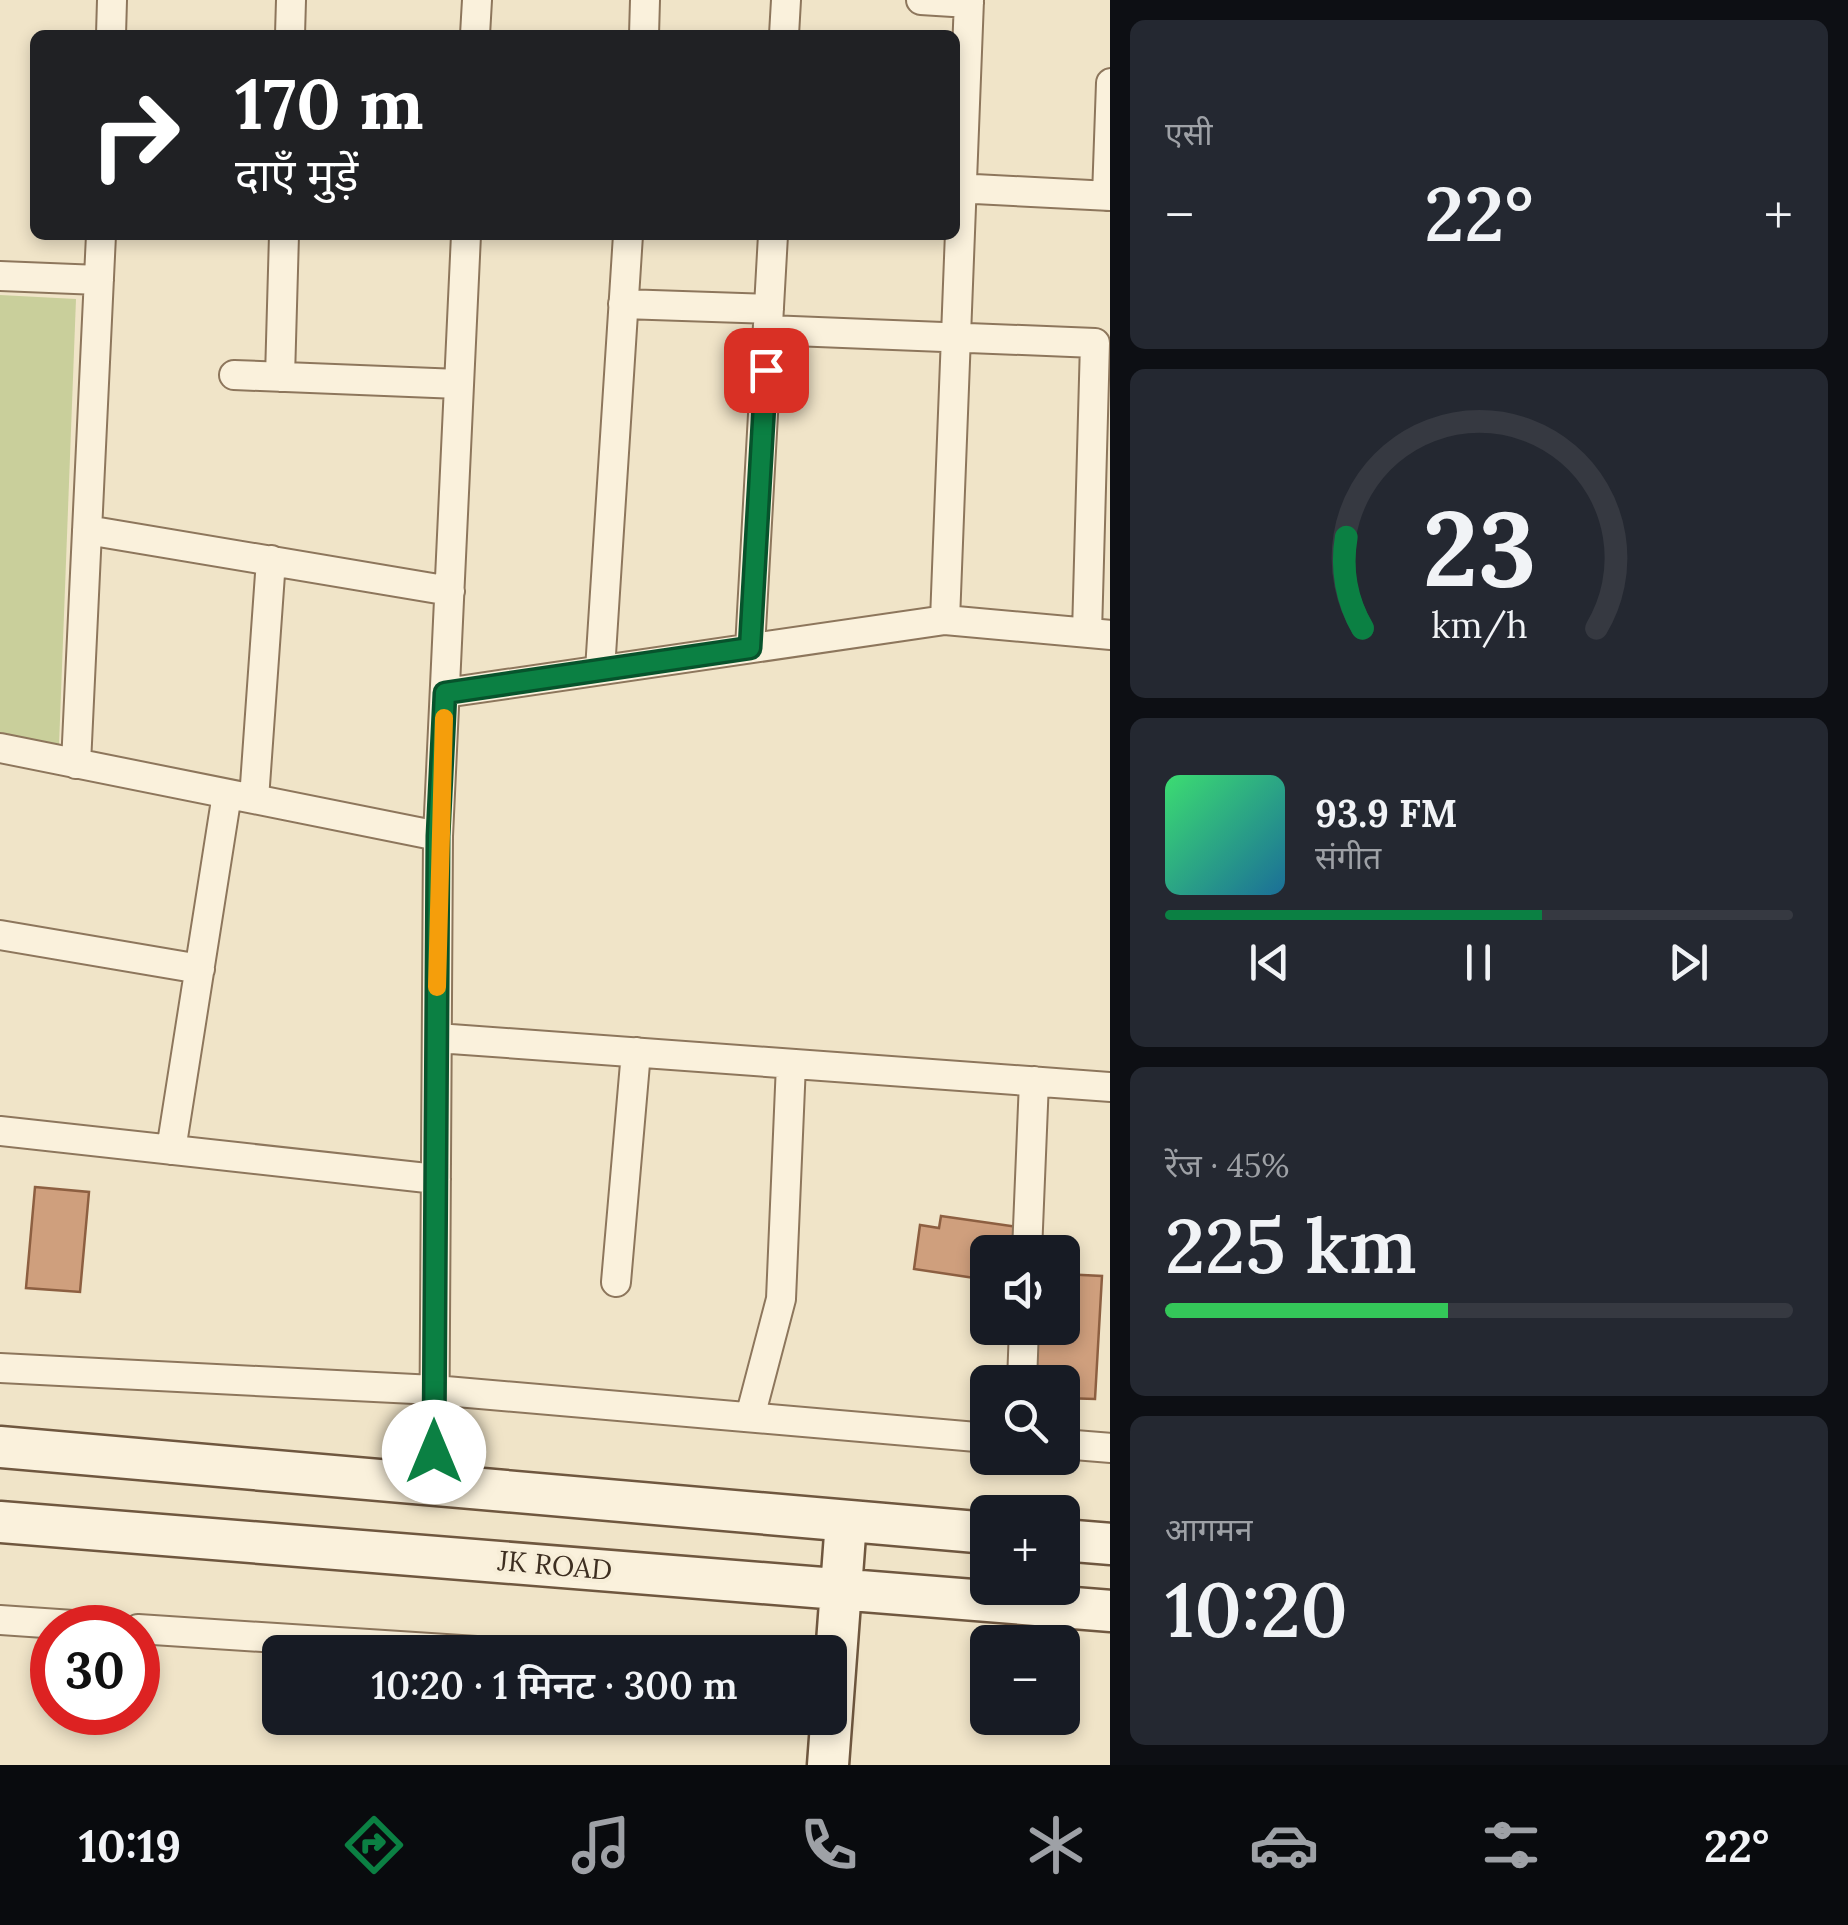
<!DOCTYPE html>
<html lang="hi">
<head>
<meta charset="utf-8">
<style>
  body { margin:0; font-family:Lora,"Noto Sans Devanagari",serif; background:#242831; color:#f1f3f6; height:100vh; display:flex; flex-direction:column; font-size:38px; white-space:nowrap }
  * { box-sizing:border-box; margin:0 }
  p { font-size:32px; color:#9ea1a6 }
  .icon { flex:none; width:55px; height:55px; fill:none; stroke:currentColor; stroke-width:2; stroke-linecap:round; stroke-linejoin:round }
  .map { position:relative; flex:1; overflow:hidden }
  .details { display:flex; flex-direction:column; gap:20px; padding:20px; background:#0d0f14; width:738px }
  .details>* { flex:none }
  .hud { position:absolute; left:30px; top:30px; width:930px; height:210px; border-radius:15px; box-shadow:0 5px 15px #0003; background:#202124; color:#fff; overflow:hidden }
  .tools { position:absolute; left:970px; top:1235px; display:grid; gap:20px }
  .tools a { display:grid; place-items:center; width:110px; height:110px; border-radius:15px; background:#171b24; box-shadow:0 5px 15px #0003; font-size:50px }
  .speed { position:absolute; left:30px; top:1605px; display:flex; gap:20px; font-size:50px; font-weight:700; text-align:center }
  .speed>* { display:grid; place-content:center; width:130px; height:130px; border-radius:50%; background:#171b24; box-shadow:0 5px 15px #0003; line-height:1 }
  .speed .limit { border:15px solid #d22; background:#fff; color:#111 }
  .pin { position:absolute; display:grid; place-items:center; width:85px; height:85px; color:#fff; margin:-42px; border-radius:20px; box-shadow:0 5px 15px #0006 }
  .me { position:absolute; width:110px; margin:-55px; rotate:0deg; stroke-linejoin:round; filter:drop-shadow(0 0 8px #0008) }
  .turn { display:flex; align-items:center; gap:35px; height:210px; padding:0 40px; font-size:45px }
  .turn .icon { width:130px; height:130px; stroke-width:2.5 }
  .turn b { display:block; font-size:70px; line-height:85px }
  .big { font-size:75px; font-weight:600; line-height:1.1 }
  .details .widget { flex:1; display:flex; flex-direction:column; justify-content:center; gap:15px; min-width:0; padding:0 35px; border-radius:15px; background:#242831 }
  .details .dial { align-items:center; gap:0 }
  .dial svg { height:260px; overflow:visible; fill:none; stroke:#363941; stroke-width:7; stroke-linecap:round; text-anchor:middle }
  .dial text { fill:#f1f3f6; stroke:none }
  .song { display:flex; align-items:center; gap:30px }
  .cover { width:120px; height:120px; border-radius:15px; background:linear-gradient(135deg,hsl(140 70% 55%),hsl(200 70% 35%)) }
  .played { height:10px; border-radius:5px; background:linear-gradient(90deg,#0b8043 60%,#363941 60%) }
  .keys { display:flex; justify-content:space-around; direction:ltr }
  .heat { display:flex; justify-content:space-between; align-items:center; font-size:55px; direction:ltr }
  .charge { height:15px; border-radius:8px; background:linear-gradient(90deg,#34c759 45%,#363941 0) }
  .trip { position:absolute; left:262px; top:1635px; width:585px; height:100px; border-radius:15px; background:#171b24; box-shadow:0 5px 15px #0003; font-weight:600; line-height:100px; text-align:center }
  .tabs { display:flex; height:160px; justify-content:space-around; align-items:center; background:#090b0e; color:#9ea1a6 }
  .tabs .icon { width:70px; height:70px }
  .tabs .selected { color:#0b8043 }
  .tabs b { font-size:45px; color:#f1f3f6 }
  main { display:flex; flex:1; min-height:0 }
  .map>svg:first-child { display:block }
</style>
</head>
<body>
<main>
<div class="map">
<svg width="1111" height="1765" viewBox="0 0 1111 1765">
  <rect width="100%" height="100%" fill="#f0e4c8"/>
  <path fill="#c9cf9b" d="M0 295 76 299 59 746 0 732Z"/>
  <path fill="#cf9f7d" stroke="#8d5f41" stroke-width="2.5" d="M35 1187 89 1192 80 1292 26 1288Z
    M941 1216 1018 1227 1014 1252H988V1280L914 1269 920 1225 939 1228Z
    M1062 1274 1102 1276 1095 1399 1062 1398V1382H1033L1036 1328H1062Z"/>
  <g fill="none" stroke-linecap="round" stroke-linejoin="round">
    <defs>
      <path id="street" d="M921 0 969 3
        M111 35 112 0
        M290 35 291 0
        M475 35 477 0
        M644 35 645 0
        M784 35 786 0
        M955 188 1111 196
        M1107 196 1111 83
        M0 276 99 280
        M623 304 769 309
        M768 330 1095 343 1087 633
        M234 375 459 384
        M280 377 284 235
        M87 530 450 591
        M945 620 969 0
        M750 648 773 235
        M600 670 628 235
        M445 693 945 620 1111 635
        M0 748 438 836
        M76 764 101 235
        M254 799 271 560
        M0 935 200 969
        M437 1038 1111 1087
        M0 1131 436 1179
        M171 1150 227 794
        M1027 1252 1034 1081
        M616 1282 636 1052
        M0 1368 434 1390 988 1438
        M1022 1382 1024 1328
        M750 1417 781 1299 791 1064
        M1062 1444 1111 1448
        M434 1484 438 836 466 235
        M0 1620 117 1628
        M138 1629 492 1652"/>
      <path id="secondary" d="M0 1447 988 1533
        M0 1522 1111 1611
        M1062 1540 1111 1544
        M828 1765 846 1521"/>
    </defs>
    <use href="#street" stroke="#8d765c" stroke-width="32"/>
    <use href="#secondary" stroke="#6f573f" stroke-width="45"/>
    <use href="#street" stroke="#faf1dc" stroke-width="28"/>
    <use href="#secondary" stroke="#faf1dc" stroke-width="40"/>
  </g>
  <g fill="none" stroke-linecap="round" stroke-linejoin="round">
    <defs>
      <path id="route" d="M434 1452 438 836 445 693 750 648 766 370"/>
    </defs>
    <use href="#route" stroke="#07532c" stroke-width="25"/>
    <use href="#route" stroke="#0b8043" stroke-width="18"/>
    <path stroke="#f59e0b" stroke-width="18" d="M437 987 444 718"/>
  </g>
  <g text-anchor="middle" stroke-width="8" stroke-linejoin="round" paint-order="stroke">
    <g font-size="28" fill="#3d2e20" stroke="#f7eed8">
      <text transform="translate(555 1565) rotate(5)" y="10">JK ROAD</text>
    </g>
  </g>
</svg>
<div class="tools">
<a><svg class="icon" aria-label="sound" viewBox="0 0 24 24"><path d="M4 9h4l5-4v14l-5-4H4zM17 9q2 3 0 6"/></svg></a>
<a><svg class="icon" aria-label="search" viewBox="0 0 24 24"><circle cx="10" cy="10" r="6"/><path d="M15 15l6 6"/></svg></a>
<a>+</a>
<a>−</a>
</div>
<div class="speed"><div class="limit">30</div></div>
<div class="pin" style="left:766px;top:370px;background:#d93025"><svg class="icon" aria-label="arrive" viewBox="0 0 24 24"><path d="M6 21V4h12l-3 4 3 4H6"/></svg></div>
<svg class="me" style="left:434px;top:1452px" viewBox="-20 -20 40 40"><circle r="19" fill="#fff"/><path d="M0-13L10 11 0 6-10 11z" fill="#0b8043"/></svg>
<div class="trip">10:20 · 1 मिनट · 300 m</div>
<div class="hud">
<div class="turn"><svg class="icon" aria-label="right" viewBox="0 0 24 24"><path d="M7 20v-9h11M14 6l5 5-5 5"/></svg><div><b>170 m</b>दाएँ मुड़ें</div></div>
</div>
</div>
<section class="details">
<div class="widget"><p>एसी</p>
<div class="heat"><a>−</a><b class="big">22°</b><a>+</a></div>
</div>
<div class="widget dial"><svg viewBox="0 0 100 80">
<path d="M14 69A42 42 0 1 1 86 69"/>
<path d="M14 69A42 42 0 0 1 9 41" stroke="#0b8043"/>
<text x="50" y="56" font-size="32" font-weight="700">23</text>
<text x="50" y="72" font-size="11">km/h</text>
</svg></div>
<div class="widget">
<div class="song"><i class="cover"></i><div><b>93.9 FM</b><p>संगीत</p></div></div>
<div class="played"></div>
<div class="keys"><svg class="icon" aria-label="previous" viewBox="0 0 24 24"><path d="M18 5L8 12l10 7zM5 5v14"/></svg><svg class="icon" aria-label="pause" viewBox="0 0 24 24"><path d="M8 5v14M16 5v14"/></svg><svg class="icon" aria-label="next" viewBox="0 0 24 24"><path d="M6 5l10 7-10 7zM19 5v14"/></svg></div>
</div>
<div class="widget"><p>रेंज · 45%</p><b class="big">225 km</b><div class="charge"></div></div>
<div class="widget"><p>आगमन</p><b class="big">10:20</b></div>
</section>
</main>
<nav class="tabs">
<b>10:19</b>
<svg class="icon selected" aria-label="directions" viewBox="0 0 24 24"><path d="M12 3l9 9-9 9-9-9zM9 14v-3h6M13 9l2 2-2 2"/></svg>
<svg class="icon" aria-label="music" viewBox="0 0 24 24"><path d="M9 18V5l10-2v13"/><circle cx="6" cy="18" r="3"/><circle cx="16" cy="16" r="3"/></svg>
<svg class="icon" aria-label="phone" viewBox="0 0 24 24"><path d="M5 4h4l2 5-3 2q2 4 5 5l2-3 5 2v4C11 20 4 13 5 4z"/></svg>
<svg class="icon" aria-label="climate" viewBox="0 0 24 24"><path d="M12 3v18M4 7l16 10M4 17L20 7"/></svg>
<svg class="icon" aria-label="car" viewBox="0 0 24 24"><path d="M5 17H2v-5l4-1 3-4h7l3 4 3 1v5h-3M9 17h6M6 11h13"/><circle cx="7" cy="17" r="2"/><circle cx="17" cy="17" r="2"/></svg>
<svg class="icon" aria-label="filters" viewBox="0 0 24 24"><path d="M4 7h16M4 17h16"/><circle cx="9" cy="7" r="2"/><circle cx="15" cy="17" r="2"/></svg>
<b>22°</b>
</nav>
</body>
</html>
